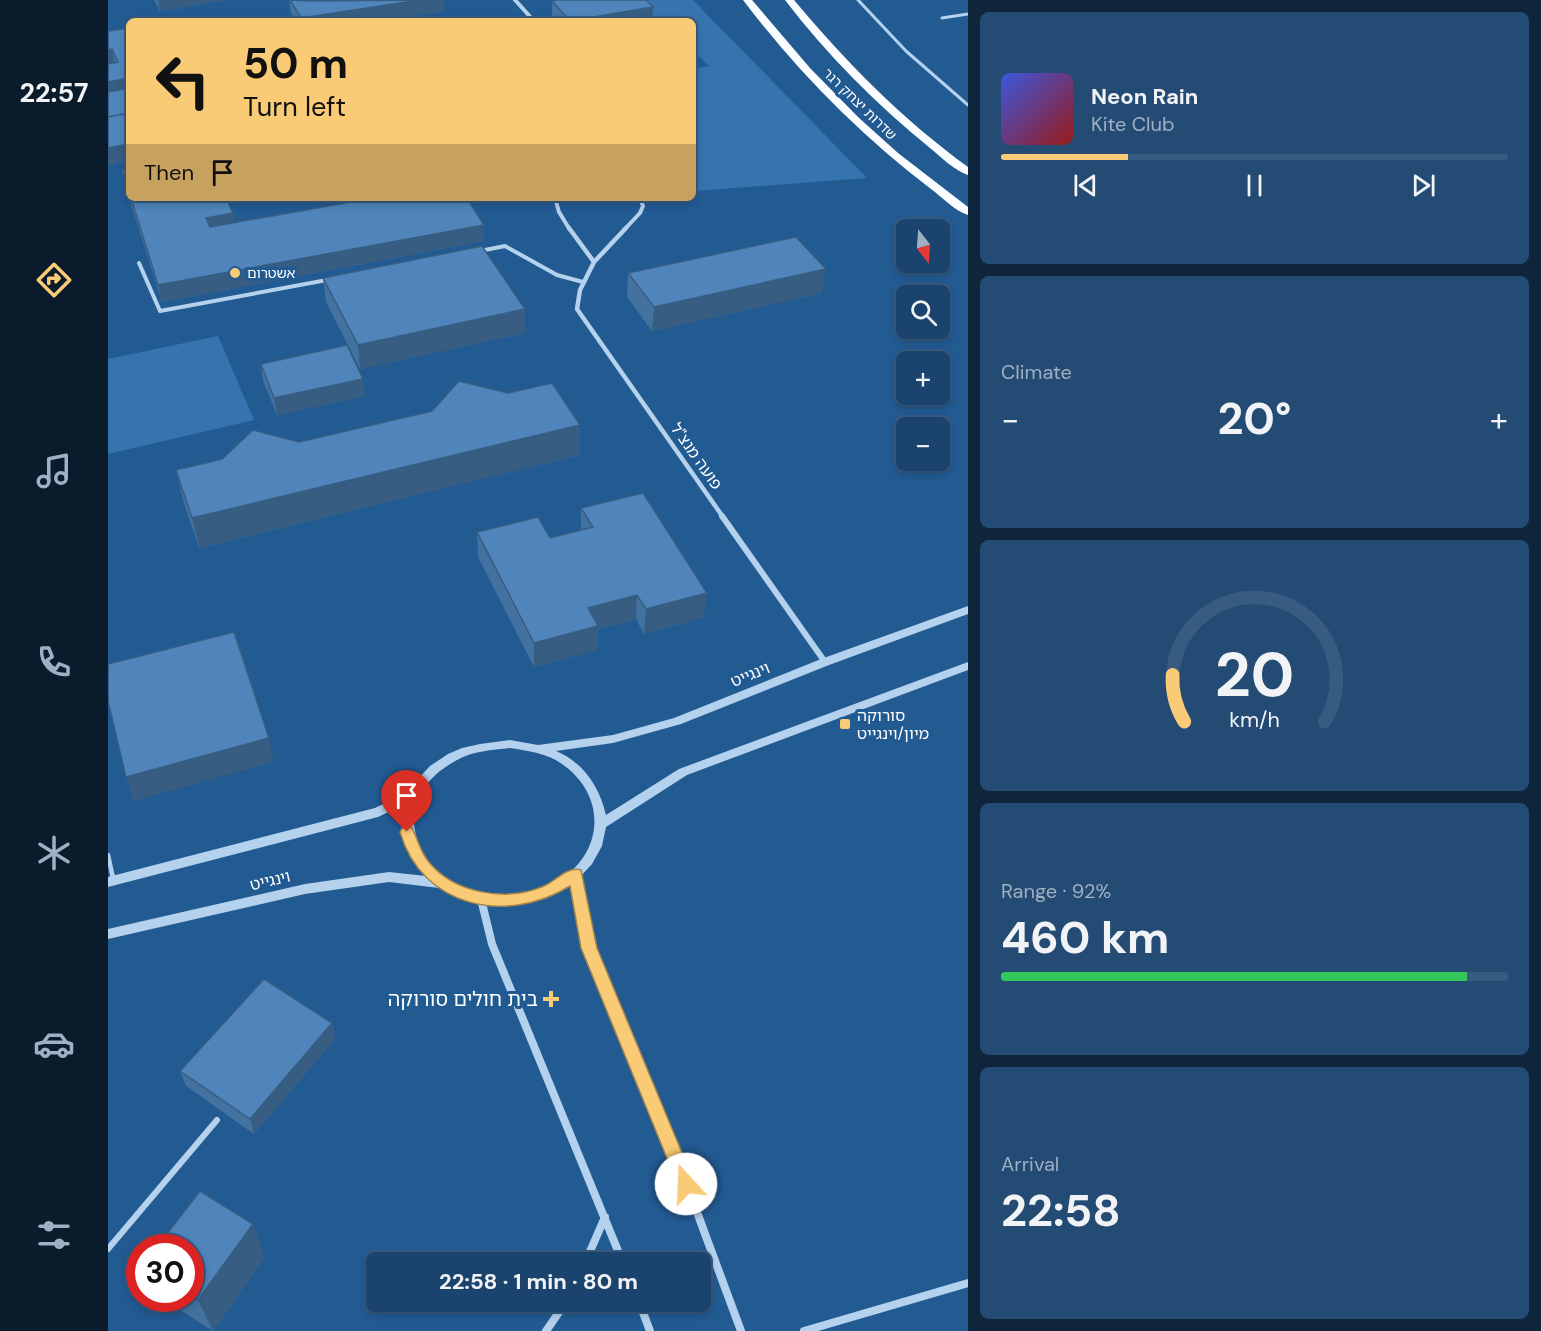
<!DOCTYPE html>
<html lang="en">
<head>
<meta charset="utf-8">
<style>
  body { margin:0; font-family:"DM Sans","Noto Sans Hebrew",sans-serif; background:#234b73; color:#f1f3f6; height:100vh; display:flex; flex-direction:column; font-size:22px; white-space:nowrap }
  * { box-sizing:border-box; margin:0 }
  p { font-size:20px; color:#9fb0c2 }
  .icon { flex:none; width:33px; height:33px; fill:none; stroke:currentColor; stroke-width:2; stroke-linecap:round; stroke-linejoin:round }
  .map { position:relative; flex:1; overflow:hidden }
  .sheet { display:flex; flex-direction:column; gap:12px; padding:12px; background:#0e253c; width:573px }
  .sheet>* { flex:none }
  .guide { position:absolute; left:18px; top:18px; width:570px; height:183px; border-radius:9px; box-shadow:0 3px 9px #0003,0 0 0 2px #385c81; background:#f9cb76; color:#111; overflow:hidden }
  .needle { width:39px; rotate:163deg }
  .controls { position:absolute; left:788px; top:219px; display:grid; gap:12px }
  .controls a { display:grid; place-items:center; width:54px; height:54px; border-radius:9px; background:#1a446e; box-shadow:0 3px 9px #0003,0 0 0 2px #385c81; font-size:30px }
  .speed { position:absolute; left:18px; top:1234px; display:flex; gap:12px; font-size:30px; font-weight:700; text-align:center }
  .speed>* { display:grid; place-content:center; width:78px; height:78px; border-radius:50%; background:#1a446e; box-shadow:0 3px 9px #0003,0 0 0 2px #385c81; line-height:1 }
  .speed .limit { border:9px solid #d22; background:#fff; color:#111 }
  .pin { position:absolute; display:grid; place-items:center; width:51px; height:51px; color:#fff; margin:-62px -26px; border-radius:50% 50% 50% 0; rotate:-45deg; box-shadow:0 0 6px #0007 }
  .pin .icon { rotate:45deg }
  .me { position:absolute; width:66px; margin:-33px; rotate:340deg; stroke-linejoin:round; filter:drop-shadow(0 0 4px #0008) }
  .turn { display:flex; align-items:center; gap:21px; height:126px; padding:0 18px; font-size:27px }
  .turn .icon { width:78px; height:78px; stroke-width:2.5 }
  .turn b { display:block; font-size:42px; line-height:51px }
  .then { display:flex; align-items:center; height:57px; padding:0 18px; background:#0003; gap:12px; font-size:22px }
  .big { font-size:45px; font-weight:700; line-height:1.1 }
  .sheet .widget { flex:1; display:flex; flex-direction:column; justify-content:center; gap:9px; min-width:0; padding:0 21px; border-radius:9px; background:#234b73 }
  .sheet .dial { align-items:center; gap:0 }
  .dial svg { height:156px; overflow:visible; fill:none; stroke:#385c81; stroke-width:7; stroke-linecap:round; text-anchor:middle }
  .dial text { fill:#f1f3f6; stroke:none }
  .song { display:flex; align-items:center; gap:18px }
  .cover { width:72px; height:72px; border-radius:9px; background:linear-gradient(135deg,hsl(230 70% 55%),hsl(0 70% 35%)) }
  .played { height:6px; border-radius:3px; background:linear-gradient(90deg,#f9cb76 25%,#385c81 25%) }
  .keys { display:flex; justify-content:space-around; direction:ltr }
  .heat { display:flex; justify-content:space-between; align-items:center; font-size:33px; direction:ltr }
  .charge { height:9px; border-radius:4px; background:linear-gradient(90deg,#34c759 92%,#385c81 0) }
  .trip { position:absolute; left:258px; top:1252px; width:345px; height:60px; border-radius:9px; background:#1a446e; box-shadow:0 3px 9px #0003,0 0 0 2px #385c81; font-weight:700; line-height:60px; text-align:center }
  main { display:flex; flex:1; min-height:0 }
  .dock { display:flex; flex-direction:column; width:108px; justify-content:space-around; align-items:center; background:#0a1b2c; color:#9fb0c2 }
  .dock .icon { width:42px; height:42px }
  .dock .active { color:#f9cb76 }
  .dock b { font-size:27px; color:#f1f3f6 }
  .map>svg:first-child { display:block }
</style>
</head>
<body>
<main>
<nav class="dock">
<b>22:57</b>
<svg class="icon active" aria-label="directions" viewBox="0 0 24 24"><path d="M12 3l9 9-9 9-9-9zM9 14v-3h6M13 9l2 2-2 2"/></svg>
<svg class="icon" aria-label="music" viewBox="0 0 24 24"><path d="M9 18V5l10-2v13"/><circle cx="6" cy="18" r="3"/><circle cx="16" cy="16" r="3"/></svg>
<svg class="icon" aria-label="phone" viewBox="0 0 24 24"><path d="M5 4h4l2 5-3 2q2 4 5 5l2-3 5 2v4C11 20 4 13 5 4z"/></svg>
<svg class="icon" aria-label="climate" viewBox="0 0 24 24"><path d="M12 3v18M4 7l16 10M4 17L20 7"/></svg>
<svg class="icon" aria-label="car" viewBox="0 0 24 24"><path d="M5 17H2v-5l4-1 3-4h7l3 4 3 1v5h-3M9 17h6M6 11h13"/><circle cx="7" cy="17" r="2"/><circle cx="17" cy="17" r="2"/></svg>
<svg class="icon" aria-label="filters" viewBox="0 0 24 24"><path d="M4 7h16M4 17h16"/><circle cx="9" cy="7" r="2"/><circle cx="15" cy="17" r="2"/></svg>
</nav>
<div class="map">
<svg width="860" height="1331" viewBox="0 0 860 1331">
  <rect width="100%" height="100%" fill="#225a92"/>
  <path fill="#3674af" d="M528 0H585L759 178 588 191 585 187V69L601 66 585 51V21H551Z
    M110 336 146 420 0 454V359Z"/>
  <g fill="none" stroke-linecap="round" stroke-linejoin="round">
    <path stroke="#b4d1ed" stroke-width="3" d="M750 0 798 51 860 105
      M834 18 860 14"/>
    <path stroke="#b4d1ed" stroke-width="4" d="M372 251 397 246 449 275 475 282
      M31 263 52 311 219 280"/>
    <path stroke="#b4d1ed" stroke-width="4.5" d="M0 855 5 878"/>
    <path stroke="#b4d1ed" stroke-width="6" d="M5 877V879
      M0 1249 109 1120"/>
    <path stroke="#b4d1ed" stroke-width="4" d="M407 0 426 21
      M447 198 451 212 462 230
      M516 230 532 213 535 206 532 198"/>
    <path stroke="#b4d1ed" stroke-width="4.5" d="M461 228 486 262 518 228
      M486 262 472 290 469 309 615 517"/>
    <path stroke="#b4d1ed" stroke-width="6" d="M614 516 717 662
      M467 875 468 878"/>
    <path stroke="#b4d1ed" stroke-width="8" d="M467 877 481 948 563 1142 633 1331
      M373 899 384 944 515 1263
      M477 1263 497 1217
      M531 1302 542 1331
      M438 1331 458 1302
      M696 1331 860 1283"/>
    <path fill="#b4d1ed" fill-rule="evenodd" d="M860 606V614L721 665 573 724 505 743 448 751C476 763 491 786 498 815L571 769 860 662V670L579 775 498 827 494 846 484 864 472 877 447 894 423 902 403 904 377 903 354 898 331 888 281 882 197 894 0 939V929L197 884 281 872 318 876C298 857 290 831 297 804L270 817 0 887V877L267 808 302 791 309 780 322 766 340 754 354 748 372 744 402 740 430 745 505 735 566 718 713 659ZM402 748C420 751 439 753 454 764 505 800 493 864 438 887 422 894 405 894 388 894 369 893 347 889 333 875 292 836 298 787 349 760 365 751 384 750 402 748Z"/>
    <path fill="#fafcff" fill-rule="evenodd" d="M635 0H644L702 68 750 117 790 153 860 207V215C847 211 834 197 823 189 752 135 689 71 635 0Z
      M677 0H686C738 62 794 119 860 167V175C847 171 833 157 822 148 769 105 719 55 677 0Z"/>
  </g>
  <path fill="#4472a0" d="M46 0H120L52 11Z
    M181 0H201L337 11 274 21H188L183 13Z
    M444 1 544 21H449L444 16Z
    M21 28V161L0 165V31Z
    M21 169V197L14 170Z
    M21 198H118L126 222 307 203 376 241 54 302Z
    M520 273 714 293 544 331 519 297Z
    M215 278 417 309V333L252 369 218 302Z
    M153 364 257 396 169 415 155 381Z
    M191 442 472 455 91 548 75 500 68 470Z
    M473 508 596 617 536 634 528 619 490 629 489 650 426 667 370 557 369 532 442 538 473 530Z
    M224 1023 227 1039 146 1134 78 1086 72 1071Z
    M82 1248 157 1257 105 1331 55 1299H82Z"/>
  <path fill="#375d82" d="M50 0H120L52 11Z
    M312 0H336L337 11 274 21H194L193 18Z
    M545 7 544 21H462Z
    M4 49 7 65 0 66V50Z
    M21 78V95L0 98V82Z
    M21 144V161L0 165V148Z
    M125 213 128 229 101 234 98 218Z
    M376 225V241L54 302 50 285Z
    M718 269 714 293 544 331 546 307Z
    M417 309V333L252 369 250 345Z
    M255 379 257 396 169 415 166 398Z
    M472 425V455L91 548 84 518Z
    M599 593 596 617 536 634 538 609Z
    M529 595 528 619 490 629 489 650 426 667V643L480 608Z
    M161 738 166 762 26 801 18 777Z
    M224 1023 227 1039 146 1134 142 1119Z
    M145 1224 157 1257 105 1331 90 1300Z"/>
  <path fill="#4f85ba" stroke="#375d82" stroke-width="1.5" d="M182 0 202 1 312 0 193 18Z
    M449 0H538L545 7 462 21 444 1Z
    M21 28V78L0 82V64L10 62 4 49 0 50V31Z
    M21 88V113L0 117V92Z
    M21 113V144L0 148V117Z
    M21 169V193L14 170Z
    M23 198H118L125 213 98 218 102 227 265 198H304L307 203 333 198H359L376 225 50 285Z
    M688 237 718 269 546 307 520 273Z
    M374 246 417 309 250 345 215 278Z
    M239 345 255 379 166 398 153 364Z
    M351 381 400 393 444 383 472 425 84 518 68 470 114 459 145 430 191 442 324 411Z
    M535 493 599 593 538 609 529 595 480 608 490 626 426 643 369 532 430 517 442 538 485 527 473 508Z
    M126 632 161 738 18 777 0 701V664Z
    M156 979 224 1023 142 1119 72 1071Z
    M92 1191 145 1224 90 1300 82 1295V1248H48Z"/>
  <path fill="#f9cb76" stroke="#a2844d" stroke-width="1.5" d="M299 826 304 828C310 840 312 851 320 861 346 894 399 902 436 886 448 881 459 866 473 870L489 948 587 1184 585 1190 578 1193 572 1190 473 948 462 886C399 925 314 908 292 832L294 828Z"/>
  <g fill="#f9cb76" stroke="#225a92" stroke-width="2">
    <circle cx="127" cy="273" r="6"/>
    <rect x="731" y="718" width="12" height="12" rx="3"/>
    <path d="M440 990h6v6h6v6h-6v6h-6v-6h-6v-6h6z"/>
  </g>
  <g text-anchor="middle" stroke-width="6" stroke-linejoin="round" paint-order="stroke">
    <g font-size="14" fill="#fff" stroke="#225a92">
      <text transform="translate(752 104) rotate(44)" y="5">שדרות יצחק רגר</text>
    </g>
    <g font-size="14" fill="#fff" stroke="#225a92" text-anchor="start">
      <text x="139" y="278">אשטרום</text>
    </g>
    <g font-size="16" fill="#fff" stroke="#225a92">
      <text transform="translate(589 456) rotate(55)" y="6">פועה מנצ"ל</text>
      <text transform="translate(642 674) rotate(-22)" y="6">וינגייט</text>
      <text transform="translate(162 880) rotate(-13)" y="6">וינגייט</text>
    </g>
    <g font-size="16" fill="#fff" stroke="#225a92" text-anchor="start">
      <text x="749" y="721">סורוקה<tspan x="749" dy="18">מיון/וינגייט</tspan></text>
    </g>
    <g font-size="20" fill="#fff" stroke="#225a92" text-anchor="end">
      <text x="430" y="1006">בית חולים סורוקה</text>
    </g>
  </g>
</svg>
<div class="controls">
<a><svg class="needle" viewBox="-14 -14 28 28"><path d="M0-13l5 13h-10z" fill="#e53935"/><path d="M0 13l5-13h-10z" fill="#9fb0c2"/></svg></a>
<a><svg class="icon" aria-label="search" viewBox="0 0 24 24"><circle cx="10" cy="10" r="6"/><path d="M15 15l6 6"/></svg></a>
<a>+</a>
<a>−</a>
</div>
<div class="speed"><div class="limit">30</div></div>
<div class="pin" style="left:299px;top:832px;background:#d93025"><svg class="icon" aria-label="arrive" viewBox="0 0 24 24"><path d="M6 21V4h12l-3 4 3 4H6"/></svg></div>
<svg class="me" style="left:578px;top:1184px" viewBox="-20 -20 40 40"><circle r="19" fill="#fff"/><path d="M0-13L10 11 0 6-10 11z" fill="#f9cb76"/></svg>
<div class="trip">22:58 · 1 min · 80 m</div>
<div class="guide">
<div class="turn"><svg class="icon" aria-label="left" viewBox="0 0 24 24"><path d="M17 20v-9H6M10 6l-5 5 5 5"/></svg><div><b>50 m</b>Turn left</div></div>
<div class="then">Then<svg class="icon" aria-label="arrive" viewBox="0 0 24 24"><path d="M6 21V4h12l-3 4 3 4H6"/></svg></div>
</div>
</div>
<section class="sheet">
<div class="widget">
<div class="song"><i class="cover"></i><div><b>Neon Rain</b><p>Kite Club</p></div></div>
<div class="played"></div>
<div class="keys"><svg class="icon" aria-label="previous" viewBox="0 0 24 24"><path d="M18 5L8 12l10 7zM5 5v14"/></svg><svg class="icon" aria-label="pause" viewBox="0 0 24 24"><path d="M8 5v14M16 5v14"/></svg><svg class="icon" aria-label="next" viewBox="0 0 24 24"><path d="M6 5l10 7-10 7zM19 5v14"/></svg></div>
</div>
<div class="widget"><p>Climate</p>
<div class="heat"><a>−</a><b class="big">20°</b><a>+</a></div>
</div>
<div class="widget dial"><svg viewBox="0 0 100 80">
<path d="M14 69A42 42 0 1 1 86 69"/>
<path d="M14 69A42 42 0 0 1 8 45" stroke="#f9cb76"/>
<text x="50" y="56" font-size="32" font-weight="700">20</text>
<text x="50" y="72" font-size="11">km/h</text>
</svg></div>
<div class="widget"><p>Range · 92%</p><b class="big">460 km</b><div class="charge"></div></div>
<div class="widget"><p>Arrival</p><b class="big">22:58</b></div>
</section>
</main>
</body>
</html>
